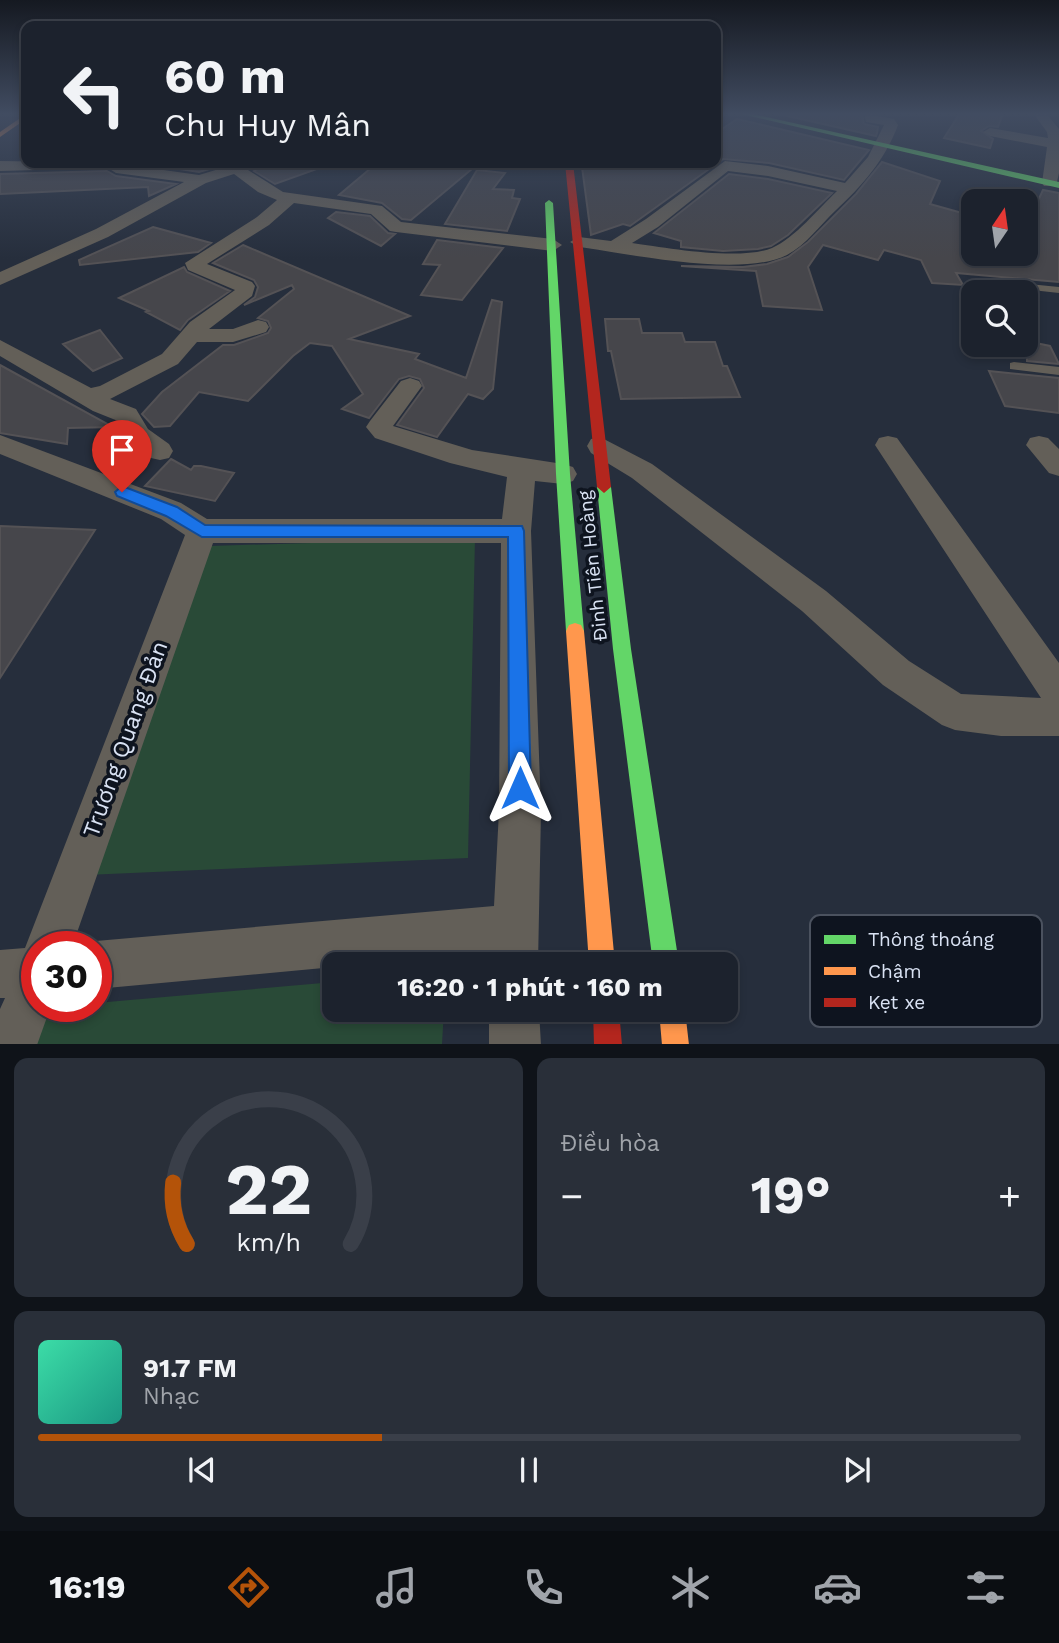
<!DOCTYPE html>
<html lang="vi">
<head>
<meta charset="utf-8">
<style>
  body { margin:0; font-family:"Work Sans",sans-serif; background:#292f39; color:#f1f3f6; height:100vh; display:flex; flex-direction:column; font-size:26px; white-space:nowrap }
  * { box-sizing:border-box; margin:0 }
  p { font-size:23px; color:#a0a4aa }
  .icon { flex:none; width:38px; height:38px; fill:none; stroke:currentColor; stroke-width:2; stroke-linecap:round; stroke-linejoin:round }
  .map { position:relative; height:1044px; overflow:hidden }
  .details { display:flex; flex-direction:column; gap:14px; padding:14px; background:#0f1319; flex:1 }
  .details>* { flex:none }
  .guide { position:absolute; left:21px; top:21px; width:700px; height:147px; border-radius:14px; box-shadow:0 4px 10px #0003,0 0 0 2px #3a3f49; background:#1c222d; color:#f1f3f6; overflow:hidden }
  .needle { width:46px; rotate:13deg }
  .tools { position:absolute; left:961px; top:189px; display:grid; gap:14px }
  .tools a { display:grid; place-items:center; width:77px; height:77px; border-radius:14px; background:#1c222d; box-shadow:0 4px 10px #0003,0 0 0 2px #3a3f49; font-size:35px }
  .speed { position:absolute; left:21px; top:931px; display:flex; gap:14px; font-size:35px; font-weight:700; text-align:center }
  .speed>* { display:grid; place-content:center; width:91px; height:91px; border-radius:50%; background:#1c222d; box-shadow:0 4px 10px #0003,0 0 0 2px #3a3f49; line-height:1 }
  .speed .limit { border:10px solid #d22; background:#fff; color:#111 }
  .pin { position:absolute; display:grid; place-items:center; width:60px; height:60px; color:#fff; margin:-72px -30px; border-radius:50% 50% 50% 0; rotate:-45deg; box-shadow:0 0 7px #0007 }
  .pin .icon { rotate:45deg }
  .me { position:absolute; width:77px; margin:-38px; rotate:0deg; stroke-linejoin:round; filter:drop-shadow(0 0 5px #0008) }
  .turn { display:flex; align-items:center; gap:24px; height:147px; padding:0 28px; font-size:32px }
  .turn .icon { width:91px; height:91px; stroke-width:2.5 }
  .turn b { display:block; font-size:49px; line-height:60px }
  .big { font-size:52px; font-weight:700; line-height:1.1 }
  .details .widget { flex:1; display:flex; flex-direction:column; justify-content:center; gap:10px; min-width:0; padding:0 24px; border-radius:14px; background:#292f39 }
  .details .dial { align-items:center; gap:0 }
  .dial svg { height:182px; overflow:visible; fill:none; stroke:#3a3f49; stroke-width:7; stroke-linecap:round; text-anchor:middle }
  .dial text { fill:#f1f3f6; stroke:none }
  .song { display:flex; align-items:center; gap:21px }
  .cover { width:84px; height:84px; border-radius:10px; background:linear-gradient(135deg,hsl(160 70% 55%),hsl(170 70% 35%)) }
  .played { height:7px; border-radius:4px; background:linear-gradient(90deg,#b45309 35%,#3a3f49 35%) }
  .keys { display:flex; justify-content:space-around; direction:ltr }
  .heat { display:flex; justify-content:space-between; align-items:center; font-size:38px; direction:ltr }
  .details .tiles { flex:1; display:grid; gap:14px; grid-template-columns:1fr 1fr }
  .widget:last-child { grid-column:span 2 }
  .trip { position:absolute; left:322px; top:952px; width:416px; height:70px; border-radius:14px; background:#1c222d; box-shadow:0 4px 10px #0003,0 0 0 2px #3a3f49; font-weight:700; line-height:70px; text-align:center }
  .tab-bar { display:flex; height:112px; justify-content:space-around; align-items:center; background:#0b0e12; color:#a0a4aa }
  .tab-bar .icon { width:49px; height:49px }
  .tab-bar .active { color:#b45309 }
  .tab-bar b { font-size:32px; color:#f1f3f6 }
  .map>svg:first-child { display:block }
</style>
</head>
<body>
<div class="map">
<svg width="1059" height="1045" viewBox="0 0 1059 1045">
  <rect width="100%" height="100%" fill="#262e3c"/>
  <path fill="#294a37" d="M475 538 468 858 86 875 210 546Z
    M334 982V1010H444L442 1044 13 1045 26 1009 96 1006V1003Z"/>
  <path fill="#46464b" stroke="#545255" stroke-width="2" d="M774 113H862L864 124 878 127 877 133 876 136Z
    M960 113H1003L998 127 989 126 981 131 993 139 990 148 944 138Z
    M737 119 869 150 844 180 769 163 723 159 630 226 623 224 591 235 582 167H597V163H716V133Z
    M882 162 940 181 930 204 973 216V254H1026V227L1043 190 1059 193V282L956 273 963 285 932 283 921 260 884 250 878 260 823 245 808 267 822 310 763 306 756 271 681 266 743 267 767 264 788 257 808 242 856 194Z
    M140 163H231L199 172Z
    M264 163H325V166L275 184 254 171 261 167Z
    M377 163H479L411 220 402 219 382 203 339 195Z
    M477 170 505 173 493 189 514 190 512 198 520 199 507 231 445 224Z
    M107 171 116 176 176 184 149 196 148 187 0 194V174Z
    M729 174 768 179 832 193 788 235 771 246 758 249 723 251 681 247V241L654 233Z
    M336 212 370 216 388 233 395 234 381 246 328 218Z
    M153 227 211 243 198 252 80 265 79 260Z
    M437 240 503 248 462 300 421 295 440 265 423 264Z
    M243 245 410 316 349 339 419 354 415 359 466 378 492 300 502 302 493 389 483 399 468 394 437 437 397 425 424 388 420 379 409 376 399 379 369 418 342 409 363 394 332 346 310 343 293 356 248 401 199 392 170 426 154 427 142 414 162 392 223 345H234L268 333 271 328 268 321 258 318 294 289 292 285 244 305 255 297 258 287 254 280 213 263Z
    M184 267 187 272 230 291 188 320 180 330 146 312 149 311 119 298Z
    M605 319H639L642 333H682L685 342H715L723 366H727L740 397 621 399 611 351H608Z
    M100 330 122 358 93 371 63 344Z
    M1026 341 1050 346 1059 364 1027 361Z
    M0 365 113 427 68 428 67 444 0 433Z
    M989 371 1059 378V413L1005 406Z
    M171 459 191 470 194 466H201L234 473 215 501 145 486Z
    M0 526 95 530 0 678Z"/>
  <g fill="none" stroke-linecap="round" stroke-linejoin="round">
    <path fill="#635f58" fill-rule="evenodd" d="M980 279 1059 287V293L976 284 975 282Z
      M1014 362 1059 367V375L1010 369V363Z"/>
    <path fill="#635f58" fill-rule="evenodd" d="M864 113H876L877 116 894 119 898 125C885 160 862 186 835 211 820 225 806 245 787 255 741 278 631 254 579 247L570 242 579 237 611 241 646 219 725 161 768 166 845 183 868 157 884 125 866 122ZM728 171 768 176 837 191C818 209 796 237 772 248 740 261 667 248 632 243L658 227Z
      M1033 113H1046L1059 129V173L1056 186H1044L1042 183 1047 147 990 136 983 132 990 128 1048 138 1047 132Z
      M0 161 137 163 135 166 199 175 239 163H261L259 166 248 170 283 192 382 206 401 222 553 239 562 245 553 251 396 232 390 231 371 214 294 203 269 225 207 264 252 282 255 286 252 296 209 329H233L258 320 266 322 269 327 266 332 233 342H197L178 364 110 399 136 409 148 429 169 444 173 451 169 458 160 460 151 458 130 441 118 421 93 411 0 356V340L91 388 100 386 162 354 190 322 235 290 188 270 185 263 257 217 277 200 258 192 234 174 206 183 108 237 0 285V272L96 229 184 182 116 173 108 168 0 171Z
      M410 378 419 381 422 386 393 426 472 450 563 464 573 467 577 474 573 481 563 484 535 481 531 531 541 811 538 964H490L491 952 362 964H334V967L96 989V947H82L96 941 494 906 499 811 501 543H213L72 947H37V1006H51L37 1045H0V1009L5 998H0V950L25 948 185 535 161 519 0 454V435L181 503 207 519H502L507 477 450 463 375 438 366 427 370 421 401 381Z
      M888 436 897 438 1059 663V736H1001L955 730 942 725 883 685 802 611 632 478 591 453 587 446 591 439 600 437 652 464 826 591 909 661 961 694 1041 698 875 445 879 438Z
      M1039 436 1048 438 1059 449V476L1049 473 1026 445 1030 438Z
      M489 1010H539L541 1045H489Z"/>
    <path fill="#63d668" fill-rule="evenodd" d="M737 113H748L1059 182V188Z
      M549 200 553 203 570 474 584 631 581 637 575 639 569 637 566 631 556 474 545 203Z
      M604 481 611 487 631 649 679 964H653L613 649 597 487Z"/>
    <path fill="#ff974d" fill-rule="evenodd" d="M26 114V119L0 137V132Z
      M575 623 581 625 584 631 615 964H589L566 631 569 625Z
      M659 1010H685L689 1045H662Z"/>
    <path fill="#b3261e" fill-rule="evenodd" d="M565 163H573L611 487 604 493 597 487Z
      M593 1010H619L622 1045H594Z"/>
  </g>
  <linearGradient id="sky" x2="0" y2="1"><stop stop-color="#151921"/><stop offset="0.44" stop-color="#414c61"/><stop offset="1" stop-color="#414c61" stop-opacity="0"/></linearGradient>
  <rect width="1059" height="259" fill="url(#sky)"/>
  <path fill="#1a73e8" stroke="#114b97" stroke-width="2" d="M122 486 177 507 205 525 522 526 524 531 531 788 528 795 520 798 513 795 509 788 508 537H202L166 516 117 496 115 492Z"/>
  <g text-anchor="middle" stroke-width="7" stroke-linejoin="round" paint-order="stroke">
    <g font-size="19" fill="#d9e2f3" stroke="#0e141f">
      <text transform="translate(592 566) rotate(-96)" y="7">Đinh Tiên Hoàng</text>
    </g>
    <g font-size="23" fill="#d9e2f3" stroke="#0e141f">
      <text transform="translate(125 739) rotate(-70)" y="8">Trương Quang Đản</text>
    </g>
  </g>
  <rect x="810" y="915" width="232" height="112" rx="10" fill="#0e141f" stroke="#4b525f" stroke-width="2"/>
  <rect x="824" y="935" width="32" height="9" fill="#63d668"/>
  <rect x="824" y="967" width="32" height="8" fill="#ff974d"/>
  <rect x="824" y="998" width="32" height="9" fill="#b3261e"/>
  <g font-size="19" fill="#d9e2f3">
    <text x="868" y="946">Thông thoáng</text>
    <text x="868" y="978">Chậm</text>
    <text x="868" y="1009">Kẹt xe</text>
  </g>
</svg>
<div class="tools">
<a><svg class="needle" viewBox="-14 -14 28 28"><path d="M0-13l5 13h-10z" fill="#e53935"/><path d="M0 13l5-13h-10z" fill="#a0a4aa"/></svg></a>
<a><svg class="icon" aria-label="search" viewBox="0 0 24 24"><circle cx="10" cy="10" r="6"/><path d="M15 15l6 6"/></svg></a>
</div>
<div class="speed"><div class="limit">30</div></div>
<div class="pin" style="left:122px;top:492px;background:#d93025"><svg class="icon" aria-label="arrive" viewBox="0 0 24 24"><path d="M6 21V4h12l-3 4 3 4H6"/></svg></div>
<svg class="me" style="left:520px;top:788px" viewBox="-20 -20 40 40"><path d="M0-17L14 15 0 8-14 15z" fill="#1a73e8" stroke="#fff" stroke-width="4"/></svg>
<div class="trip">16:20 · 1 phút · 160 m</div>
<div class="guide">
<div class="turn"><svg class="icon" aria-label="left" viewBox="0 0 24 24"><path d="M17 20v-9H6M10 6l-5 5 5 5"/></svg><div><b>60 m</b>Chu Huy Mân</div></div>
</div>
</div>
<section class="details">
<div class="tiles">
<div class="widget dial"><svg viewBox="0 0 100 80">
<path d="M14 69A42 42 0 1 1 86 69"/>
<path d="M14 69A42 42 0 0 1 8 42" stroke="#b45309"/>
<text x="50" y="56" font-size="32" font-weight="700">22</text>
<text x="50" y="72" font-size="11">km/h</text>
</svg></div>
<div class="widget"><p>Điều hòa</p>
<div class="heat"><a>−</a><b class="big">19°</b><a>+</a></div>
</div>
<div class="widget">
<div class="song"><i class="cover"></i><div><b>91.7 FM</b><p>Nhạc</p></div></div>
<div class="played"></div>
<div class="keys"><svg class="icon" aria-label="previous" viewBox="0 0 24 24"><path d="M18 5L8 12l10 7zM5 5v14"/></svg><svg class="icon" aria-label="pause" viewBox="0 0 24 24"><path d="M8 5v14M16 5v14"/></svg><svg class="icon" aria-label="next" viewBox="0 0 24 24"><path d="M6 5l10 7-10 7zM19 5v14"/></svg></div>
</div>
</div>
</section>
<nav class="tab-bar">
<b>16:19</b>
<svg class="icon active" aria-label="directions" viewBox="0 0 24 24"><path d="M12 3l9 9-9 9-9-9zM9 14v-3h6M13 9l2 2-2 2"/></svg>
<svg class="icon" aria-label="music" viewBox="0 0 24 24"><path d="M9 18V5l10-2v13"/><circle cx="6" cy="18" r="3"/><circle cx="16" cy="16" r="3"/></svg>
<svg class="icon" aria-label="phone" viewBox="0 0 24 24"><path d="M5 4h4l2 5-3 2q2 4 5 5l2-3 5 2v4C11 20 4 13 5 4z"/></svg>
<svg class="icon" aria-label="climate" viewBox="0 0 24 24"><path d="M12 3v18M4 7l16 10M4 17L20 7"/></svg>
<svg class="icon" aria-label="car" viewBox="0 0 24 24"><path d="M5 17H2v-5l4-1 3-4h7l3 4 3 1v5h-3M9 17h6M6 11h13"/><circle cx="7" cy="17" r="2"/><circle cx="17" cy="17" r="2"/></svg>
<svg class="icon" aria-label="filters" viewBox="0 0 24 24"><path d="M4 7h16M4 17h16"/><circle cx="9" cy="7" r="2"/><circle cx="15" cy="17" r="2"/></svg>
</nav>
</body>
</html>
